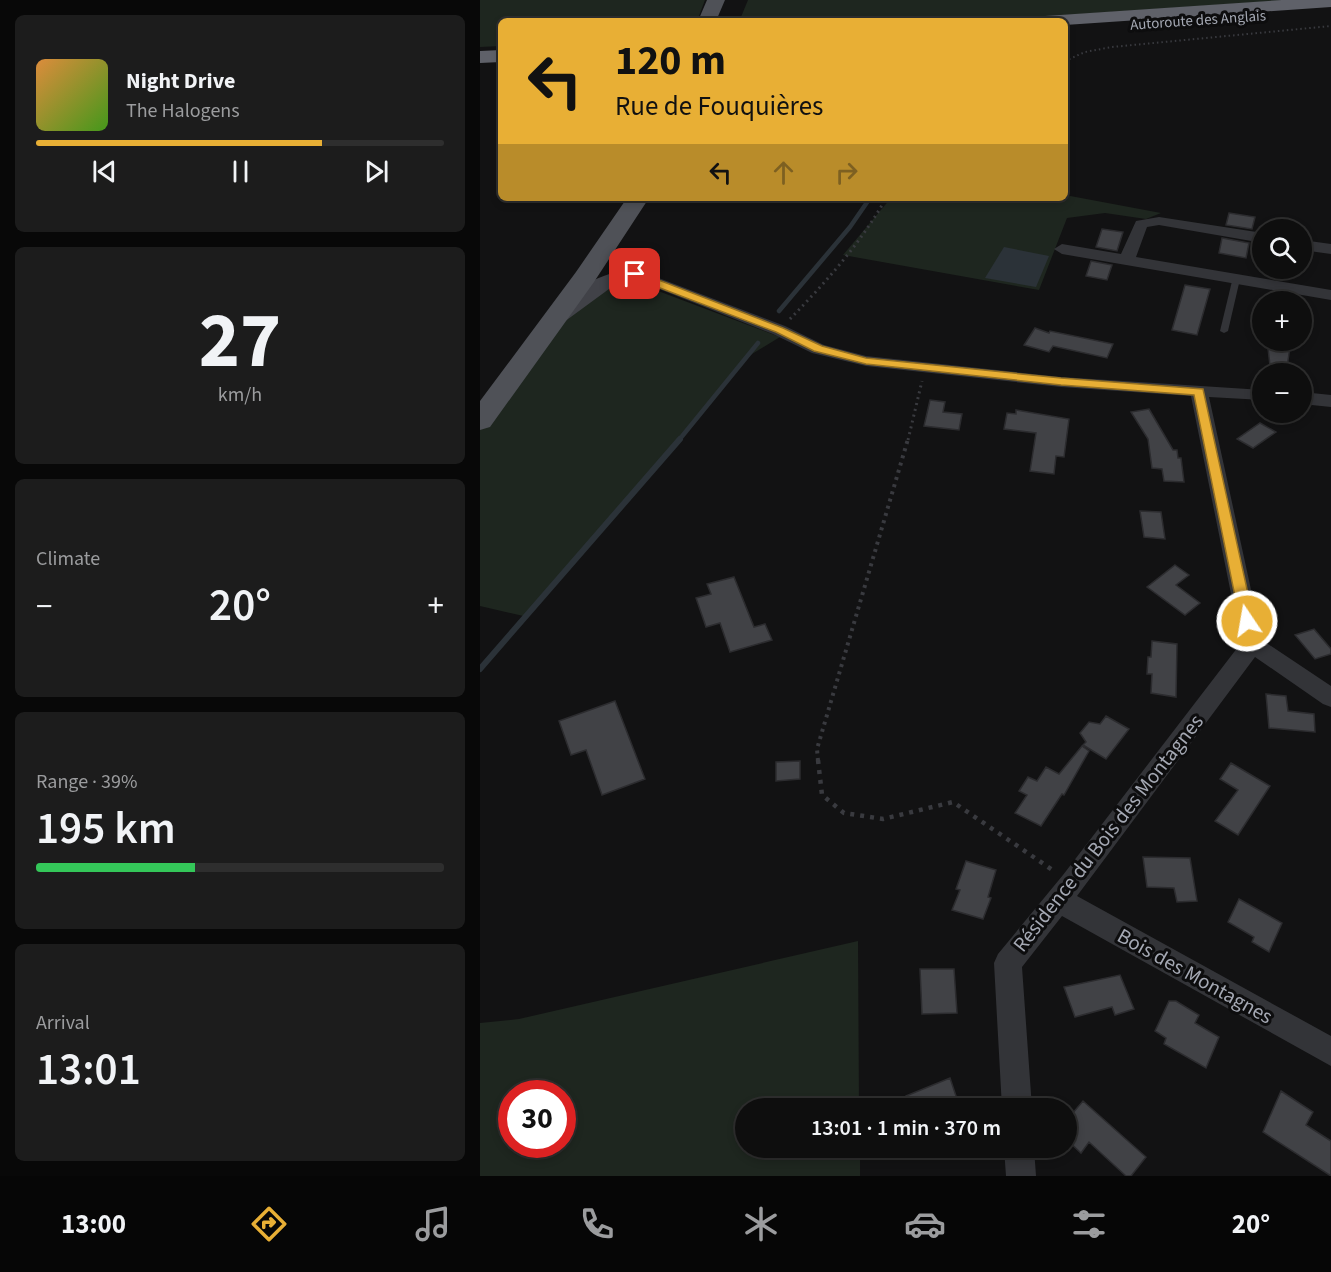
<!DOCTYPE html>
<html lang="en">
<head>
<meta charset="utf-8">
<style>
  body { margin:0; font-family:"Source Sans 3",sans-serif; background:#1c1c1c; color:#f1f3f6; height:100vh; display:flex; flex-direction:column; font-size:22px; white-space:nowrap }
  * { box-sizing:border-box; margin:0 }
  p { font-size:20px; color:#9b9c9e }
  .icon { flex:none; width:33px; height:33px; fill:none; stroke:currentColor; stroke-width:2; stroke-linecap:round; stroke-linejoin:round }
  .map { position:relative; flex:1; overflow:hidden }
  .side { display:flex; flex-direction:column; gap:15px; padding:15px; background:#080808; width:480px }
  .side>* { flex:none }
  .banner { position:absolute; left:18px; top:18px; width:570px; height:183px; border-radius:9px; box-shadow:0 3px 9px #0003,0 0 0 2px #2e2e2e; background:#e8af35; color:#111; overflow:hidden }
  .fabs { position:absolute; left:772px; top:219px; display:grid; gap:12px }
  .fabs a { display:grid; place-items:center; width:60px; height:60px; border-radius:50%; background:#0e0e0e; box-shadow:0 3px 9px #0003,0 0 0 2px #2e2e2e; font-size:30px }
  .speed { position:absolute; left:18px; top:1080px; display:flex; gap:12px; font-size:30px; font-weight:700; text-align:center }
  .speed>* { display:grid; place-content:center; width:78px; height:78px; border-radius:50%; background:#0e0e0e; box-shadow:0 3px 9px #0003,0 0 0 2px #2e2e2e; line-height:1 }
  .speed .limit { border:9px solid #d22; background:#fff; color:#111 }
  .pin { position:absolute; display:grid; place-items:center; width:51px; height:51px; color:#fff; margin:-26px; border-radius:12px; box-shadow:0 3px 9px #0006 }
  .me { position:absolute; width:66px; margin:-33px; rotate:348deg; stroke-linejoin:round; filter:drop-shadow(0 0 4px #0008) }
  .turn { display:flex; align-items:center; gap:21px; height:126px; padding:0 18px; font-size:27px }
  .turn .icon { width:78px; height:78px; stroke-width:2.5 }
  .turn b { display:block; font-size:42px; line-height:51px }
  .lanes { display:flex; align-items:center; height:57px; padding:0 18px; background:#0003; justify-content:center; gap:30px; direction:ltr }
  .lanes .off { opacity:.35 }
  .big { font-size:45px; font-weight:600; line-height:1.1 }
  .side .card { flex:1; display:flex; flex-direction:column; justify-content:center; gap:9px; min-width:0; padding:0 21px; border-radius:9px; background:#1c1c1c }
  .side .dial { align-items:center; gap:0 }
  .dial b { font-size:78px; line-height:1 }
  .song { display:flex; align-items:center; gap:18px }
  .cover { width:72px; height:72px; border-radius:9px; background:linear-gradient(135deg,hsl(30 70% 55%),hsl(100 70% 35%)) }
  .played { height:6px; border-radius:3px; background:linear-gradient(90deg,#e8af35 70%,#2e2e2e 70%) }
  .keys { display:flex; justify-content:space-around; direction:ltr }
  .heat { display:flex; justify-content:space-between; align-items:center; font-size:33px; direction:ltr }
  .charge { height:9px; border-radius:4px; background:linear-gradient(90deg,#34c759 39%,#2e2e2e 0) }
  .trip { position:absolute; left:255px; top:1098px; width:342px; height:60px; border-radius:30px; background:#0e0e0e; box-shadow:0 3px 9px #0003,0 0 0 2px #2e2e2e; font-weight:600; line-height:60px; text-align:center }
  .tab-bar { display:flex; height:96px; justify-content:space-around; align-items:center; background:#060606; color:#9b9c9e }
  .tab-bar .icon { width:42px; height:42px }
  .tab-bar .on { color:#e8af35 }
  .tab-bar b { font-size:27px; color:#f1f3f6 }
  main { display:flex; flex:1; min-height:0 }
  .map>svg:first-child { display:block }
</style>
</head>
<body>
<main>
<section class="side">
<div class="card">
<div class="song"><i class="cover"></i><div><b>Night Drive</b><p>The Halogens</p></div></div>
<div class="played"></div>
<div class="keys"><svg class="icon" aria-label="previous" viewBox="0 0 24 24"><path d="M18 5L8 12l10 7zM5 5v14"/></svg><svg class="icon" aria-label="pause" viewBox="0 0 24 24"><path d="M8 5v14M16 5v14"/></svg><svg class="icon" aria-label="next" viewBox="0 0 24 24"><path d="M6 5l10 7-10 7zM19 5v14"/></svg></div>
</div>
<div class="card dial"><b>27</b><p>km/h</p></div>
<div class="card"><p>Climate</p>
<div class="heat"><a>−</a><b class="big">20°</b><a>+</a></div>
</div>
<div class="card"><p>Range · 39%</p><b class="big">195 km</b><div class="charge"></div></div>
<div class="card"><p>Arrival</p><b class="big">13:01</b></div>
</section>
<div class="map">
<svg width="851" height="1176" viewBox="0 0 851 1176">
  <rect width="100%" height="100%" fill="#121213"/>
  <path fill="#1e261f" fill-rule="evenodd" d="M0 0H225L217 21H21V46L0 47Z
    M268 0H812L493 21H262L261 17Z
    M585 195 681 213 666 219 625 213 587 218 559 290 363 255 411 198H585Z
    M157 283 300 337 267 357 48 617 0 606V423L26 384 100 306 137 284Z
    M378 941 379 1108H266V1148H380V1176H0V1023L39 1019ZM32 1094H82V1144H32Z"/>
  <path fill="#2b3238" d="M524 247 569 256 556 287 505 278Z"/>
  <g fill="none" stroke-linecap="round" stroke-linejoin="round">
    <path stroke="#2b3238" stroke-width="4.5" d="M299 311 370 227 390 198
      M199 440 278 343"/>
    <path stroke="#2b3238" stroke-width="6" d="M0 669 200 439"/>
  </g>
  <path fill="#414246" stroke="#2c2c2f" stroke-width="1.5" d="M749 213 775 217 772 229 746 225Z
    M622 229 643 232 637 251 616 247Z
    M742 238 769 243 766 258 739 253Z
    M611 261 632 265 627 280 606 276Z
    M705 285 730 289 717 335 692 330Z
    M555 328 569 333 570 331 633 344 627 358 573 346 569 352 544 345Z
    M787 340H811L806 374H791Z
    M450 400 465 402 463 412 482 414 479 430 444 426Z
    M669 409 693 450H697L698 458H701L704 482 684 481 682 469 672 468 668 439 651 412Z
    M536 410 589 419 584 457 576 456 574 474 550 471 556 433 524 429 527 413 536 414Z
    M780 423 796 432 773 448 757 439Z
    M660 511 681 512 685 539 664 537Z
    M695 565 709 575 696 585 720 603 705 615 667 587Z
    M254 577 274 627 285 624 292 640 250 652 240 623 226 627 216 598 231 594 227 584Z
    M834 629 851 649V654L835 659 815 635Z
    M672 641 697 644 696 697 671 693 672 674H667L668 657H671Z
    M786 694 806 696 808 711 834 714 835 732 789 728Z
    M135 701 165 779 122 795 106 750 91 755 79 721Z
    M626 716 649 729 626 759 603 745 606 742 600 733 609 722 620 724Z
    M602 746 609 751 584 795 582 794 561 826 535 813 547 795 539 791 548 777 557 781 566 767 579 774Z
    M320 761V779L296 781V762Z
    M751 763 790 786 758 835 735 821 758 790 740 779Z
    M663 857 710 858 717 901 697 902 694 888 667 887Z
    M486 861 516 870 508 897 511 898 503 919 472 910 480 890 476 889Z
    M759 899 802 923 789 952 772 942 774 937 748 922Z
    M440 969H474L477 1013 442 1014Z
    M640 975 654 1009 635 1015 632 1007 595 1017 584 987Z
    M689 1001H696L719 1015 715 1023 739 1037 726 1068 684 1044 686 1038 675 1031Z
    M470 1078 480 1108H430L426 1096Z
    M801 1091 833 1112 826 1125 851 1141V1176L783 1132Z
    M603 1101 666 1157 651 1176H646L609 1142 601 1153 586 1139V1121Z"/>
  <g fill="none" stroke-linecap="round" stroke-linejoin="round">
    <path stroke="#393a3f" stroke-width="2" stroke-dasharray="1.5 3" stroke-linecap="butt" d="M585 61 605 52 632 47 851 26"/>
    <path stroke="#393a3f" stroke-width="3" stroke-dasharray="2 4" stroke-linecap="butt" d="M310 319C345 283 382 242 406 198
      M428 440 442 381"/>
    <path stroke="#393a3f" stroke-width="4" stroke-dasharray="3 4.5" stroke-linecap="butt" d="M338 761 337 749 428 439"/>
    <path stroke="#393a3f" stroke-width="4.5" stroke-dasharray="4 6" stroke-linecap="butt" d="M338 760 342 795 364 813 403 819 473 802 574 871"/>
    <path fill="#333438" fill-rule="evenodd" d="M753 277H756L760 279 748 331 744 333 740 331Z"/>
    <path fill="#333438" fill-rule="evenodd" d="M679 217 783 233V243L679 225 667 227 656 257 851 290V300L582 254 574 249 582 244 641 254 656 221Z
      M822 240 851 244V254L822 250Z
      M155 269 305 326 344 345 386 356 581 377 783 390V400L729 397 782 640 851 686V707L843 704 775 657 597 896 851 1036V1066L582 916 542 967 552 1108H522L514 963 518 954 583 875 761 643 711 396 581 387 386 366 332 353 293 334 149 277 147 274 149 271Z
      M822 392 851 395V407L822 404Z
      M524 1148H554L556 1176H526Z"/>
    <path fill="#414248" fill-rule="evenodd" d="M155 267 163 269 166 274 163 279 129 289 84 322 76 324 68 322 64 317C84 289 123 274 155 267Z"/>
    <path fill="#4f5157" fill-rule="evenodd" d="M227 0H245L236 21H218Z
      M147 198H169L114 282 10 427 0 430V401L96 272Z"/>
    <path fill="#5f6169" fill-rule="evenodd" d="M802 0H851V7L585 25V21H556L559 17 565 16Z
      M21 50V62L0 63V51Z"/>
  </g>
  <path fill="#e8af35" stroke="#977222" stroke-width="1.5" d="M151 272H158L303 328 342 346 386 358 581 378 723 389 774 621 772 625H762L760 621 714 395 581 385 386 364 334 351 296 332 151 277Z"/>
  <g text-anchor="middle" stroke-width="6" stroke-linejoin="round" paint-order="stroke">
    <g font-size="15" fill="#a4a8b3" stroke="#0d0d0e">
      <text transform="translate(718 20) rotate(-4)" y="5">Autoroute des Anglais</text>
    </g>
    <g font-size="21" fill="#a4a8b3" stroke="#0d0d0e">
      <text transform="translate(628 833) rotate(-52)" y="7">Résidence du Bois des Montagnes</text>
      <text transform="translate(715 976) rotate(29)" y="7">Bois des Montagnes</text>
    </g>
  </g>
</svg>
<div class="fabs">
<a><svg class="icon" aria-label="search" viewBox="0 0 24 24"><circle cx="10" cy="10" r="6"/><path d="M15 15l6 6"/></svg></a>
<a>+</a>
<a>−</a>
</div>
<div class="speed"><div class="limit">30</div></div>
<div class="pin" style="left:155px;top:274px;background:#d93025"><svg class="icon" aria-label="arrive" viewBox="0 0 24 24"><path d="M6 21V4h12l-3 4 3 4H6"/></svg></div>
<svg class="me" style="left:767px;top:621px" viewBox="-20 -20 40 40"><circle r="17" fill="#e8af35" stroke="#fff" stroke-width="3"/><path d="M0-11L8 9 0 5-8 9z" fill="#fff"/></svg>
<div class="trip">13:01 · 1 min · 370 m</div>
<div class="banner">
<div class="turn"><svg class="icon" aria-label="left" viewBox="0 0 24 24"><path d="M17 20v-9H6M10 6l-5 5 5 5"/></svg><div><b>120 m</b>Rue de Fouquières</div></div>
<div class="lanes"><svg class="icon" aria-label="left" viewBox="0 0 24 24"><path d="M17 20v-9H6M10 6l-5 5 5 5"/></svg><svg class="icon off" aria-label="ahead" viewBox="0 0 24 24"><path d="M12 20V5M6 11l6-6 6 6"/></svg><svg class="icon off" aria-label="right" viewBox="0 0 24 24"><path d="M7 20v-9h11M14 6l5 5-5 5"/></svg></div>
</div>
</div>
</main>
<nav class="tab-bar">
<b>13:00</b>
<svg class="icon on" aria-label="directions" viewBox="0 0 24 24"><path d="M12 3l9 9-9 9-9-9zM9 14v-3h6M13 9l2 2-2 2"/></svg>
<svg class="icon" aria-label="music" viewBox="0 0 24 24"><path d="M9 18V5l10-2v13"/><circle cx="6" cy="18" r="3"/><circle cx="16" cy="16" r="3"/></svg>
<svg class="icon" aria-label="phone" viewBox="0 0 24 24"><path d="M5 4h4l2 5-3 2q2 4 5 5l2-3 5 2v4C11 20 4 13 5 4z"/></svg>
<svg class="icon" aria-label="climate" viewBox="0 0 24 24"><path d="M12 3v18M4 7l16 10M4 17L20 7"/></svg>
<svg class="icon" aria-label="car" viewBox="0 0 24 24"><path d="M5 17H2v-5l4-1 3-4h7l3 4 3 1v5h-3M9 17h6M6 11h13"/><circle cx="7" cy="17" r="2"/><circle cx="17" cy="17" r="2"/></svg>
<svg class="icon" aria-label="filters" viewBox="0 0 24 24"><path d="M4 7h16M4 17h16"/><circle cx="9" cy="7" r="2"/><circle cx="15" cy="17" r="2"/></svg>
<b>20°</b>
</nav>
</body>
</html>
